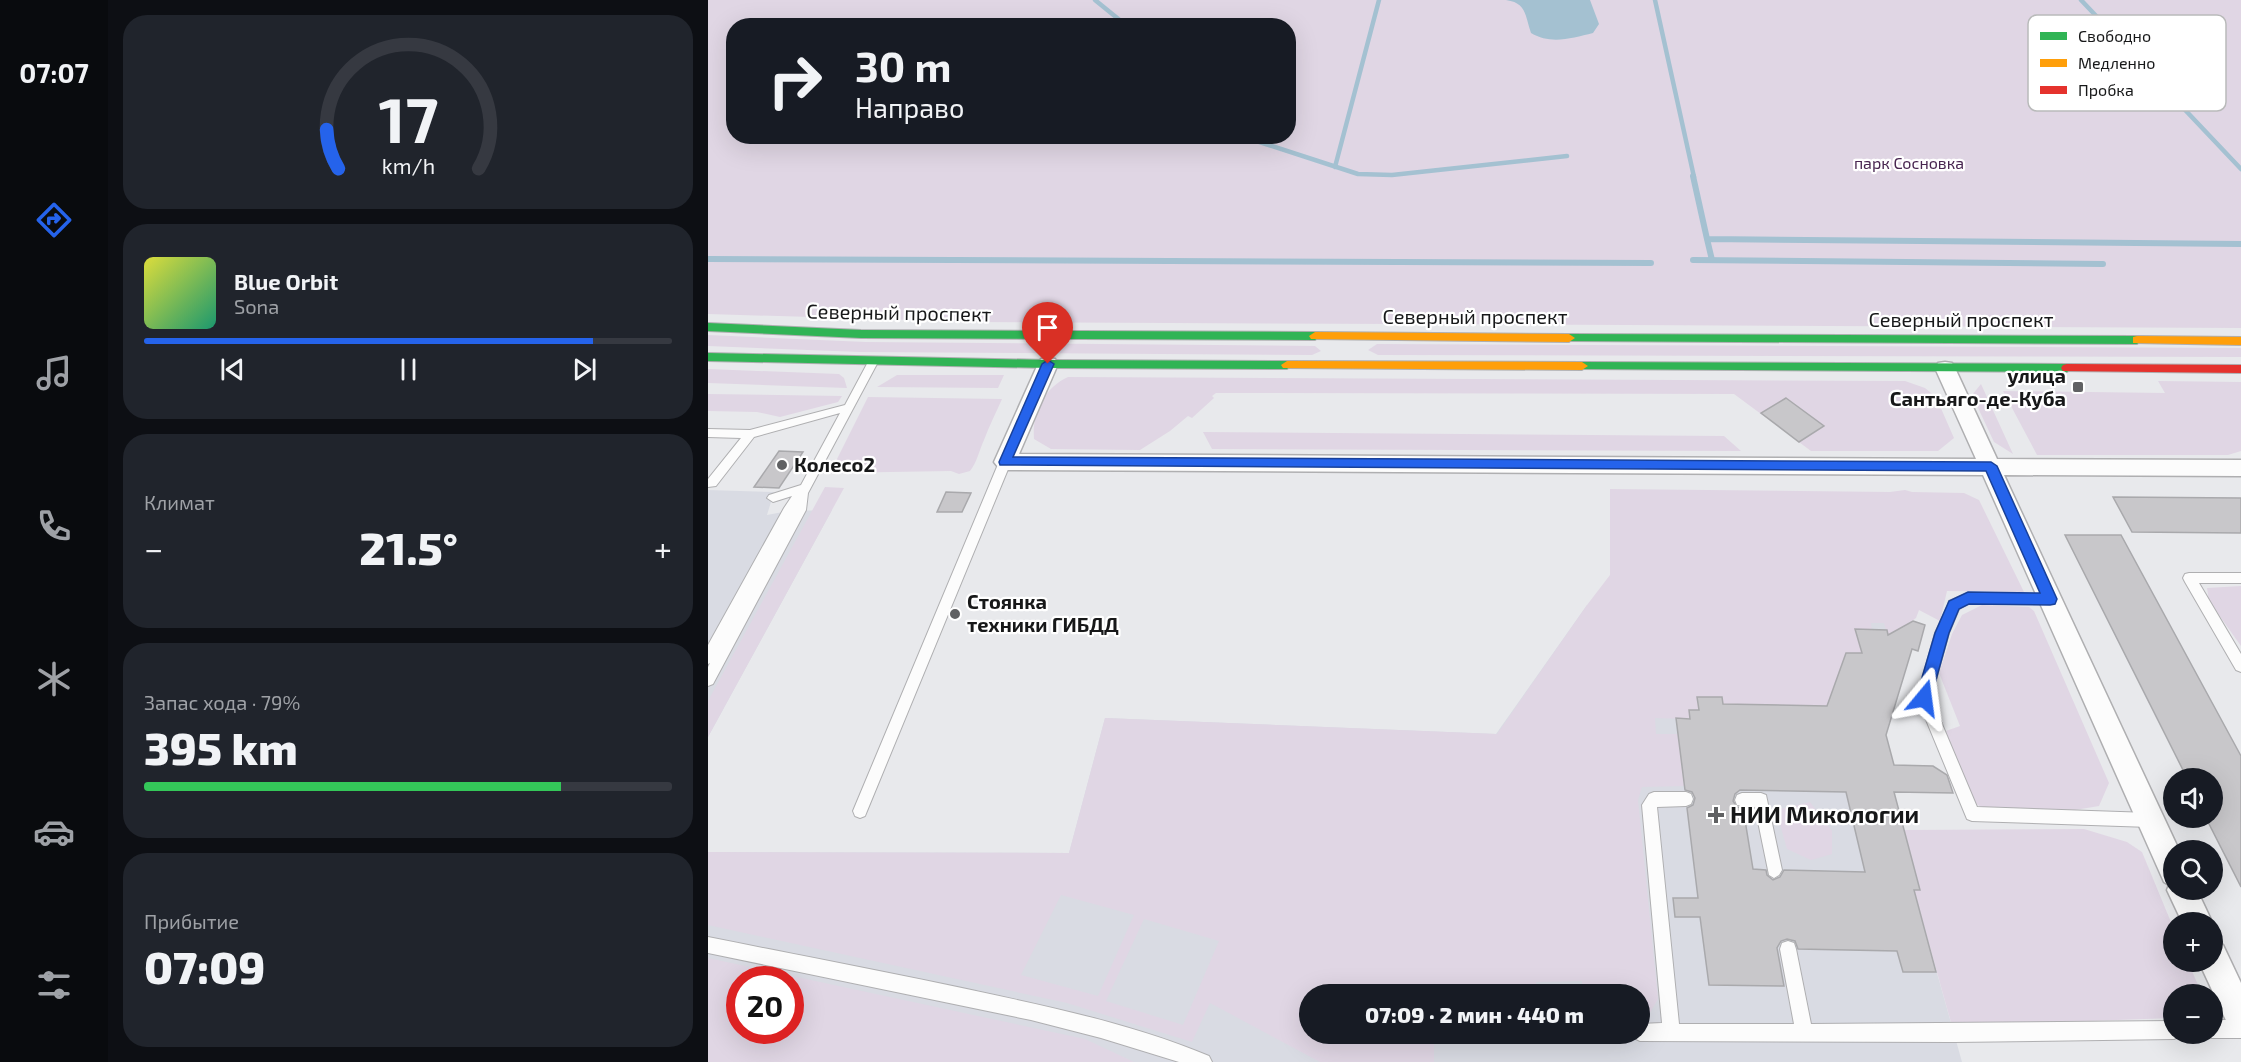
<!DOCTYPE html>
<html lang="ru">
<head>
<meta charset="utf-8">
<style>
  body { margin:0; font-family:"Exo 2",sans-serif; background:#20242c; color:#f1f3f6; height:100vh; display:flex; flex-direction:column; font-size:22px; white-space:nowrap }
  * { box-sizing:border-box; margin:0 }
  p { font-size:20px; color:#9ea1a6 }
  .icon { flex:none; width:33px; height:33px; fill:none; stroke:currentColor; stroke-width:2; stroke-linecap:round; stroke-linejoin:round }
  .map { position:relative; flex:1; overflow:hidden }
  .panel { display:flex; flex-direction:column; gap:15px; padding:15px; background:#0d0f14; width:600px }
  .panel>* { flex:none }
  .banner { position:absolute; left:18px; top:18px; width:570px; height:126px; border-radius:24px; box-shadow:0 6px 24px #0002; background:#171b24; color:#f1f3f6; overflow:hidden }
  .fabs { position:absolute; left:1455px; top:768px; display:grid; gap:12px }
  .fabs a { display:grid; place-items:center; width:60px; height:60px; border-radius:50%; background:#171b24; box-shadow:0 6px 24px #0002; font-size:30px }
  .speed { position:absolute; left:18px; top:966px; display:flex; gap:12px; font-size:30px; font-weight:700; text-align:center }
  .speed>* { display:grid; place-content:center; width:78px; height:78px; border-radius:50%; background:#171b24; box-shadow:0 6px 24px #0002; line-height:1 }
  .speed .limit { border:9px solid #d22; background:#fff; color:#111 }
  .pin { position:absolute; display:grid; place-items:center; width:51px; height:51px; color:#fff; margin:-62px -26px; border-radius:50% 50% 50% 0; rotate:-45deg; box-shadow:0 0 6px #0007 }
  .pin .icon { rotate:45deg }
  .me { position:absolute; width:66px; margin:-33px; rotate:16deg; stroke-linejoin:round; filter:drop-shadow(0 0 4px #0008) }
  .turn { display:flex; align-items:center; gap:21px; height:126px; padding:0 30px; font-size:27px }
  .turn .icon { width:78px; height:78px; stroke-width:2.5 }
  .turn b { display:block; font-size:42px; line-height:51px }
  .big { font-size:45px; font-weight:800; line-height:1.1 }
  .panel .tile { flex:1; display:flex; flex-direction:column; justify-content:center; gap:9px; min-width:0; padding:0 21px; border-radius:24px; background:#20242c }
  .panel .dial { align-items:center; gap:0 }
  .dial svg { height:156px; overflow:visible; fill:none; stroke:#363941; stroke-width:7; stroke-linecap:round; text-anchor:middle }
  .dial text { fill:#f1f3f6; stroke:none }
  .song { display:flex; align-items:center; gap:18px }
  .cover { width:72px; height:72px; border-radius:9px; background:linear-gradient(135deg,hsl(60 70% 55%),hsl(160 70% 35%)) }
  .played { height:6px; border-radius:3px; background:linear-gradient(90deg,#2563eb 85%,#363941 85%) }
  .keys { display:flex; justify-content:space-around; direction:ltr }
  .heat { display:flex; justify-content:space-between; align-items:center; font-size:33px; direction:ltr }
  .charge { height:9px; border-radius:4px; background:linear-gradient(90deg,#34c759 79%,#363941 0) }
  .trip { position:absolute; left:591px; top:984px; width:351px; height:60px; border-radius:30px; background:#171b24; box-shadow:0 6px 24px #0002; font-weight:800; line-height:60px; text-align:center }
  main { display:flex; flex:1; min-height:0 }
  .tabs { display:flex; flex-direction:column; width:108px; justify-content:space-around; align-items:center; background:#090b0e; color:#9ea1a6 }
  .tabs .icon { width:42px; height:42px }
  .tabs .current { color:#2563eb }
  .tabs b { font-size:27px; color:#f1f3f6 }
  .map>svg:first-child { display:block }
</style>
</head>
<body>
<main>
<nav class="tabs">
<b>07:07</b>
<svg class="icon current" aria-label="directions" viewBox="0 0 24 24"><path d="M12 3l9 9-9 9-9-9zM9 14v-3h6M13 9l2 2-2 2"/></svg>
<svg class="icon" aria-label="music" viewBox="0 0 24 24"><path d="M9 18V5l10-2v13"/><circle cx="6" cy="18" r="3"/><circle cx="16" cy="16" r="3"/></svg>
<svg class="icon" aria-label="phone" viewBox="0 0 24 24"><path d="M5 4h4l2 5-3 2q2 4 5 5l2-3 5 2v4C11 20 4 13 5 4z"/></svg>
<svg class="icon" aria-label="climate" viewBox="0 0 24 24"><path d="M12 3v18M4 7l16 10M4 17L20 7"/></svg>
<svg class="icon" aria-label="car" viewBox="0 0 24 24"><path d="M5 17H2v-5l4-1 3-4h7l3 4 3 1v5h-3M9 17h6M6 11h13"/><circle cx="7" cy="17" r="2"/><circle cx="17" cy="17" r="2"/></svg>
<svg class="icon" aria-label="filters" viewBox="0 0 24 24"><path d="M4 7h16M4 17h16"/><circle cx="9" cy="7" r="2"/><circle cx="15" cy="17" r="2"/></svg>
</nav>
<section class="panel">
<div class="tile dial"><svg viewBox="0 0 100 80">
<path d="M14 69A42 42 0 1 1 86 69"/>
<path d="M14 69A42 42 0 0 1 8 49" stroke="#2563eb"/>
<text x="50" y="56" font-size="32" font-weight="700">17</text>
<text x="50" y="72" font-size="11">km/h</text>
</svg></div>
<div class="tile">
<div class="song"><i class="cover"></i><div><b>Blue Orbit</b><p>Sona</p></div></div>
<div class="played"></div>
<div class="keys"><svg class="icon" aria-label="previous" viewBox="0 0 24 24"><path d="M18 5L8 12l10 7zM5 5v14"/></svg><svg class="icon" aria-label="pause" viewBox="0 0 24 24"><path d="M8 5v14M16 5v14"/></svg><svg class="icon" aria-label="next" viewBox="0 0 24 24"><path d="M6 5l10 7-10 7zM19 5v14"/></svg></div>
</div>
<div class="tile"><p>Климат</p>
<div class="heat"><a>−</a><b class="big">21.5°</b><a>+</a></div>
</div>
<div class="tile"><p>Запас хода · 79%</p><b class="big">395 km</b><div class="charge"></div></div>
<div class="tile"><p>Прибытие</p><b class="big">07:09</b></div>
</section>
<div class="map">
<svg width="1533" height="1062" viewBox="0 0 1533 1062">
  <rect width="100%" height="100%" fill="#e8e9ec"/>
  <path fill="#d9dbe3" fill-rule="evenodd" d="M0 490 66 492 59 515 80 511 124 510 0 737Z
    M879 605 1206 621 1214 624 1216 629 1210 651 1204 649 1178 735 1163 764 1225 766 1240 777 1245 793 1186 792 1212 890 1206 891 1254 1062H0V852L361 853 397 718 788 734ZM32 980H82V1030H32ZM602 994H932V1034H602Z"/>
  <path fill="#e0d6e4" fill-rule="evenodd" d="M0 0H1533V328L270 322 0 314ZM26 26H580V136H26Z
    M0 335 158 342 607 346 613 351 604 355 152 352 0 346Z
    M669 344 1533 348V357L670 355 660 350Z
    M0 369 131 374 136 378 139 388 0 383Z
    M189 375H296L290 388 169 387Z
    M360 377 1197 381 1217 388 1228 397 1246 438 1230 451H1103L1026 394 508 393 504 396 506 398 484 418 480 416 462 431 432 450 343 449 326 439C324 413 336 388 360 377Z
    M1450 381 1533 382V451L1520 455H1329L1295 391 1457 393Z
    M1273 384 1305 454 1286 442 1264 395Z
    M0 394 134 396 130 402 72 417 49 412 0 411Z
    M160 397 294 399C288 413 281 426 276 440 271 451 269 462 262 471L251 474 243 471 122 473Z
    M495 432 1016 436 1033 451 504 449Z
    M117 487 136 488 0 737V701Z
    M902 489 1182 492 1197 490 1204 492 1256 493 1271 500 1316 592 1239 591 1232 621 1211 610 1208 618 1200 624 1194 645 1181 640 1176 623H1163L1164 630H1147L1154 653 1117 713 1015 704 1014 697H990L991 710H981L982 719 947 718 948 734H970L976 786 934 787 930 800 950 999 940 1016H932V994H875L874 981 828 982V994H602V1034H726V1062H612L502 1003 484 1042 359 1003 0 925V852L361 853 397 718 789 734 879 605 902 575ZM353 895 426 915 390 996 313 975ZM436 919 511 941 475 1025 398 1001Z
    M1533 586V646L1501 601 1499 588Z
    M1274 605 1321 607 1326 611 1401 783 1391 806 1367 810 1274 808 1266 802 1241 747 1238 731 1252 726 1231 673 1244 634 1254 615Z
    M1102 802 1124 831V854L1103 860 1079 849 1068 810Z
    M1376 829 1419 842 1434 852 1465 927 1466 962H1480L1494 994H1466L1465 1018 1244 1026 1206 890H1212L1196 830Z
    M0 958 377 1039 426 1062H0ZM32 980H82V1030H32Z"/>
  <path fill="#a4c1d1" d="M798 0H882L891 24 885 33C864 38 843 45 823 33 817 16 819 3 798 0Z"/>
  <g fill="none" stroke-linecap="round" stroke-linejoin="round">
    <path stroke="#a4c1d1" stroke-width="4.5" d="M387 0 419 26
      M947 0 986 177
      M1373 0 1533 169
      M533 136 650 174 684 175 859 156
      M627 167 671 0"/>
    <path stroke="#a4c1d1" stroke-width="6" d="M985 176 999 239
      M0 259 943 263
      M985 260 1395 264
      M1004 260 999 239 1533 244"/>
  </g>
  <path fill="#c8c7ca" stroke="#a9a9ac" stroke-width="1.5" fill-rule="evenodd" d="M1078 398 1116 426 1091 442 1053 413Z
    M71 451 95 452 71 488 46 487Z
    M238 492 263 493 254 512H229Z
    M1405 497 1533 498V533L1424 532Z
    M1357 535H1413L1533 756V887L1498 818H1504V778H1479Z
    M1205 621 1217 625 1210 651 1204 649 1178 735 1186 765 1225 766 1239 775 1245 793 1186 792 1212 890H1206L1228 972H1195L1189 951 1090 949 1087 941 1079 939 1073 941 1069 948 1076 986 1001 985 992 917H967L965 898H990L979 808 985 805 987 798 984 792 977 790 968 718 982 719 981 710H991L989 697H1014L1015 704 1119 706 1138 653H1154L1147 629 1179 630 1180 635ZM1032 790 1138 792 1157 872 1076 870 1072 877 1065 880 1059 875 1058 870 1045 869 1035 808 1029 807 1025 801 1027 794Z"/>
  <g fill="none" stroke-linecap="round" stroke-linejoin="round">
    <defs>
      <path id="lane" d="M165 359 170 362 100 493 98 510 5 684 0 686V667L2 663 0 664V645L76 508 84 496 65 502 59 498 61 495 93 485 132 413 46 437 8 486 0 487V479L33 438 0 437V429L42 430 137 405 160 362Z
        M297 458 303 462 159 811 157 816 152 818 147 816 145 811 291 462Z
        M1481 573H1533V583H1491L1533 654V672L1528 670 1477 582 1475 578 1477 574Z
        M1260 593 1342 594 1346 595 1348 599 1346 603 1342 604 1261 603 1251 609 1241 633 1223 698 1269 807 1442 813 1447 815 1449 820 1447 825 1442 827 1264 821 1259 819 1209 698 1227 633 1240 605 1241 601Z
        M946 792H978L983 794 985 799 983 804 978 806 949 807 971 1024H1086L1072 949 1074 943 1080 941 1086 943 1088 949 1103 1024 1466 1021V1034H1473L1472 1036 1466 1039 1246 1042 932 1041 926 1038 924 1034H932V1024L954 1023 934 805 941 794Z
        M1034 793H1053L1058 795 1074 870 1071 875 1066 878 1061 875 1047 807 1029 805 1027 800 1029 795Z
        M0 937C89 955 179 972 268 991 347 1008 427 1025 501 1056L504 1062H471L393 1038 323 1020 0 953Z
        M1504 1020H1533V1038H1504L1498 1035 1497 1034H1504Z"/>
      <path id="street" d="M340 358 347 359 350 364 311 454 1268 459 1227 368 1230 363 1237 362 1244 363 1247 368 1289 459 1533 460V476L1296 475 1471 850H1466V890H1489L1504 922H1474L1459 890 1461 885 1456 882 1275 475 297 470 290 467 286 462 330 364 333 359Z
        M1504 941 1515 945 1533 983V1034L1522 1029 1491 962H1504Z"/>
      <path id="fast" d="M0 323 153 330 607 332 613 336 607 340 153 338 0 331Z
        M861 334 1429 336 1435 340 1429 344 857 341V335Z
        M0 353 340 360 579 361 585 365 579 369 340 368 0 361Z
        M874 362 1359 364 1365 368 1359 372 870 369 868 366 870 363Z"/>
      <path id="slow" d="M607 332 861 334 867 338 861 342 603 339 601 336Z
        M1429 336 1533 337V345L1425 343V337Z
        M579 361 874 362 880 366 874 370 575 368 573 365Z"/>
      <path id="jam" d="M1359 364 1533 365V373L1355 371 1353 368 1355 365Z"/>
    </defs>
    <use href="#lane" stroke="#afafb1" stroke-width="2"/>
    <use href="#street" stroke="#afafb1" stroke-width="3"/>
    <use href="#fast" stroke="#afafb1" stroke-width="2"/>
    <use href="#slow" stroke="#afafb1" stroke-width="2"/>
    <use href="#jam" stroke="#afafb1" stroke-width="2"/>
    <use href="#lane" fill="#fcfcfc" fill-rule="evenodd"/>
    <use href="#street" fill="#fcfcfc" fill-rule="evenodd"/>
    <use href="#fast" fill="#30b455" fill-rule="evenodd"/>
    <use href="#slow" fill="#ff9f0a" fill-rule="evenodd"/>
    <use href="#jam" fill="#e5322d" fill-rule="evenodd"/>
  </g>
  <path fill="#2563eb" stroke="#184099" stroke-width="1.5" d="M340 360 346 364 305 457 1283 462 1289 466 1349 599 1347 604 1342 605 1261 604 1251 609 1241 633 1223 698 1221 702 1216 704 1210 702 1208 698 1227 633 1241 601 1260 592 1332 593 1278 471 292 465 291 462 334 364Z"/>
  <g fill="#606163" stroke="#fff" stroke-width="2">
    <rect x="1364" y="381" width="12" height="12" rx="3"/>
    <circle cx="74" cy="465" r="6"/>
    <circle cx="247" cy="614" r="6"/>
    <path d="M1005 806h6v6h6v6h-6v6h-6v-6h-6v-6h6z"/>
  </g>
  <g text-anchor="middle" stroke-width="4.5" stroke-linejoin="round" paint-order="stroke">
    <g font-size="16" fill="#492651" stroke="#fff">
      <text x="1201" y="169">парк Сосновка</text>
    </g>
    <g font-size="20" fill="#171819" stroke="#fff">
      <text transform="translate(191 313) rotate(1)" y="7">Северный проспект</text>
      <text x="767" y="324">Северный проспект</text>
      <text x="1253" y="327">Северный проспект</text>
    </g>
    <g font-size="20" font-weight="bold" fill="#171819" stroke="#fff" text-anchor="start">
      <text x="1358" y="383" text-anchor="end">улица<tspan x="1358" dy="23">Сантьяго-де-Куба</tspan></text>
      <text x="86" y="472">Колесо2</text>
      <text x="259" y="609">Стоянка<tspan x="259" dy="23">техники ГИБДД</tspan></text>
    </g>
    <g font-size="24" font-weight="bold" fill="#171819" stroke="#fff" text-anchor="start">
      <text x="1022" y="823">НИИ Микологии</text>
    </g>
  </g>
  <rect x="1320" y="15" width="198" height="96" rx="9" fill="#fff" stroke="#b9baba" stroke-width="1.5"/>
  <rect x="1332" y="32" width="27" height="8" fill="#30b455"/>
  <rect x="1332" y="59" width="27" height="8" fill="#ff9f0a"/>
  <rect x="1332" y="86" width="27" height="8" fill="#e5322d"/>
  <g font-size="16" fill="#171819">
    <text x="1370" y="42">Свободно</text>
    <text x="1370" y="69">Медленно</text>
    <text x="1370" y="96">Пробка</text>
  </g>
</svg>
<div class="fabs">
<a><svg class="icon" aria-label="sound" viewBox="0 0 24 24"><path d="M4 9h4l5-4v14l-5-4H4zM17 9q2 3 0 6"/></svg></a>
<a><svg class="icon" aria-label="search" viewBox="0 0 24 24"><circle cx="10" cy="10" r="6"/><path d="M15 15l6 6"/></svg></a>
<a>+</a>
<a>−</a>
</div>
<div class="speed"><div class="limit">20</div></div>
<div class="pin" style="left:340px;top:364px;background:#d93025"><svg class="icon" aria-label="arrive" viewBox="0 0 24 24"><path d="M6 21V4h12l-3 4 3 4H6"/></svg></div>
<svg class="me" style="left:1216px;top:698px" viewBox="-20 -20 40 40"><path d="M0-17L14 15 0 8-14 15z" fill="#2563eb" stroke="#fff" stroke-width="4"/></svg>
<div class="trip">07:09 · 2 мин · 440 m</div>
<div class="banner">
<div class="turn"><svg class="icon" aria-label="right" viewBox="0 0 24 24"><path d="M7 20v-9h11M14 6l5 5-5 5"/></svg><div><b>30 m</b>Направо</div></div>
</div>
</div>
</main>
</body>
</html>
